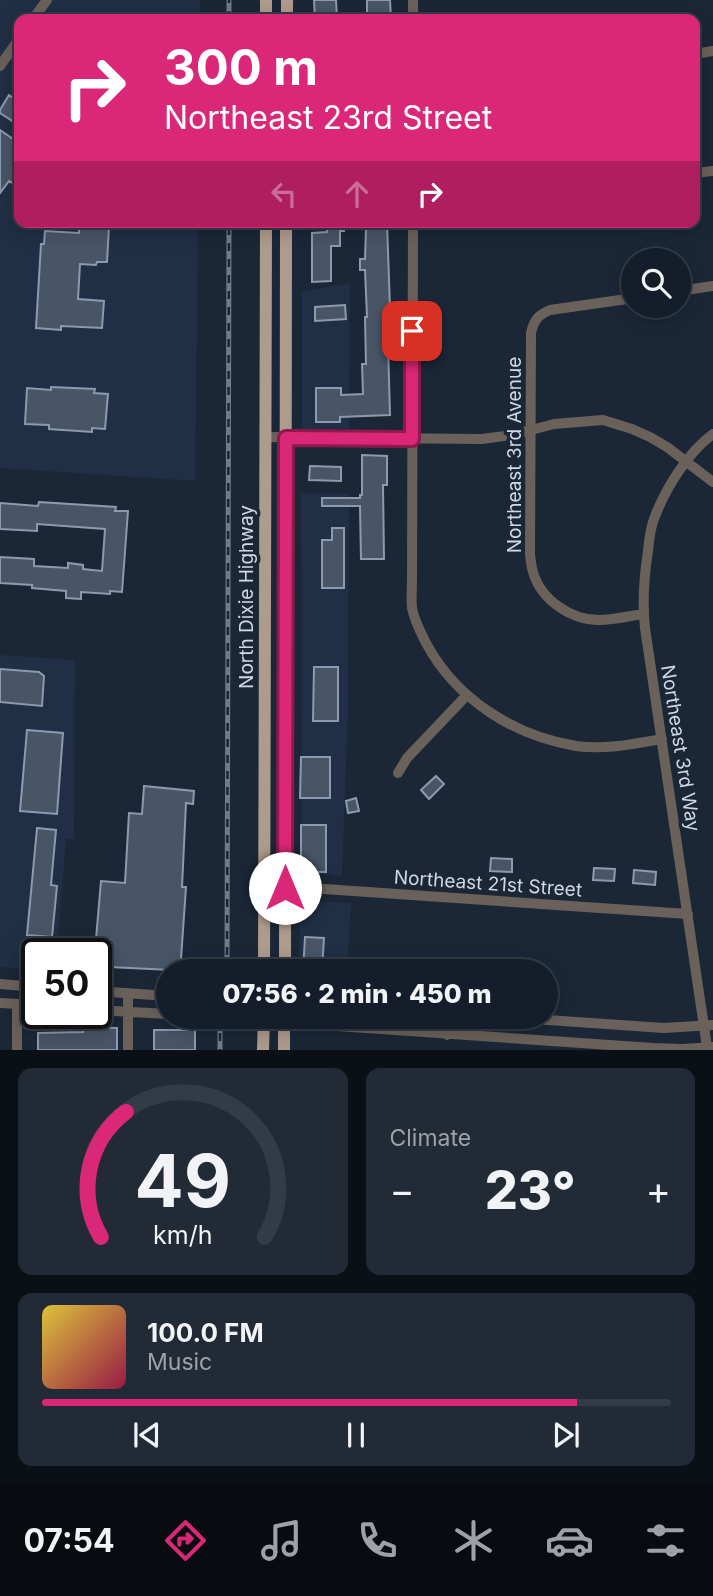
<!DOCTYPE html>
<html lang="en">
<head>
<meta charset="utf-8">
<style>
  body { margin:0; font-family:Inter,sans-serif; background:#212a35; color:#f1f3f6; height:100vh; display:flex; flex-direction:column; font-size:26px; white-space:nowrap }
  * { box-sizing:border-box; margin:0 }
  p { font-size:23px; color:#9da2a8 }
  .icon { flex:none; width:38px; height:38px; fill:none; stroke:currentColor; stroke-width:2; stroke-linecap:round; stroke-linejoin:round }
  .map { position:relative; height:1050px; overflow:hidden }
  .drawer { display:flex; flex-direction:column; gap:18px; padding:18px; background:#0b1017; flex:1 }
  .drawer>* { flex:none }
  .banner { position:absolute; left:14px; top:14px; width:686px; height:214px; border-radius:14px; box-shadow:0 4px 18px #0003,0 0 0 2px #333b46; background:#db2777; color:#fff; overflow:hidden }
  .tools { position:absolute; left:621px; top:248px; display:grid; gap:14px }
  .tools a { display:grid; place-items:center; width:70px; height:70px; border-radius:50%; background:#141d29; box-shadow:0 4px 18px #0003,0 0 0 2px #333b46; font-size:35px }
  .speed { position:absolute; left:21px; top:938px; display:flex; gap:14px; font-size:35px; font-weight:700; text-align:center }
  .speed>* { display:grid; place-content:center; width:91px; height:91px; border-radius:50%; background:#141d29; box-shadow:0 4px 18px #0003,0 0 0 2px #333b46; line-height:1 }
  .speed .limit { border:4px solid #111; border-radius:10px; background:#fff; color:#111 }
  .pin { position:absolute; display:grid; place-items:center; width:60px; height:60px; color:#fff; margin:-30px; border-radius:14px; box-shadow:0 4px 10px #0006 }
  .me { position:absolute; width:77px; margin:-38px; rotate:0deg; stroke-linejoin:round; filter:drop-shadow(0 0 5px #0008) }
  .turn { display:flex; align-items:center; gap:24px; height:147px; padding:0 35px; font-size:32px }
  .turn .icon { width:91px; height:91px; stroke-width:2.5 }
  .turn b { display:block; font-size:49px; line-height:60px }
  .lanes { display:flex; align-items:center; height:66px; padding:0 35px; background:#0003; justify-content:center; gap:35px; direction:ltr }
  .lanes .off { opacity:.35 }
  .big { font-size:52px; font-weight:800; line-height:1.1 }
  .drawer .widget { flex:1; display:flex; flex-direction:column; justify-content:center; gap:10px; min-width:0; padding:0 24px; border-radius:14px; background:#212a35 }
  .drawer .dial { align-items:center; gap:0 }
  .dial svg { height:182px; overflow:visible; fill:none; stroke:#333b46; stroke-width:7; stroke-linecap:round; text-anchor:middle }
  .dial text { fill:#f1f3f6; stroke:none }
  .song { display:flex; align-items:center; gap:21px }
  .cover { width:84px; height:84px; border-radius:10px; background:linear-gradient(135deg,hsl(50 70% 55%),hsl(340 70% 35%)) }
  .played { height:7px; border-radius:4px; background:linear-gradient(90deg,#db2777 85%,#333b46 85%) }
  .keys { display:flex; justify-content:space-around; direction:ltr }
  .heat { display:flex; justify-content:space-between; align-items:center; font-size:38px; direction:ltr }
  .drawer .tiles { flex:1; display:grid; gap:18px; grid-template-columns:1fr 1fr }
  .widget:last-child { grid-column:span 2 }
  .trip { position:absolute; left:156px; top:959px; width:402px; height:70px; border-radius:35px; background:#141d29; box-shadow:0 4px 18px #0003,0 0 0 2px #333b46; font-weight:800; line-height:70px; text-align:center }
  .menu { display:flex; height:112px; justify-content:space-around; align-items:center; background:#080c10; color:#9da2a8 }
  .menu .icon { width:49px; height:49px }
  .menu .selected { color:#db2777 }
  .menu b { font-size:32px; color:#f1f3f6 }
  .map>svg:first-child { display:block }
</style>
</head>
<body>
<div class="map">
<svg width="713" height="1050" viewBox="0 0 713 1050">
  <rect width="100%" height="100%" fill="#1b2737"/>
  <path fill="#202f45" d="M0 0H200V19H19V222H198L195 481 0 468Z
    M350 283 349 429H302V291Z
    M301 493 349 494 348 709 342 876 302 872Z
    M0 655 75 660 74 839H66L57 954H37V970L0 967Z
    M301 901 351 903 347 971H298Z"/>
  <path fill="#485567" stroke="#8b9aae" stroke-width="2" d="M314 0H336L337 18 315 19Z
    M367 0H390L391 19H367Z
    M9 95 19 102V119L17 124 0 113V110Z
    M0 130 19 143V187L9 181 0 193Z
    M326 222H343L344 231H340V246H331V281L312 282V233L327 232Z
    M370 222H387L390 308H389L388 344 390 415 340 417V422H316V388H341V395L363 394 362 364H366L365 317H367L365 270H360V259H365L366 227H370Z
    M83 224 109 226 107 262H97L96 265 80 264 78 299 104 301 102 328 61 326V330L36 328 41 244H44L45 231 79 233V226Z
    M345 305 346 319 315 321V307Z
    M51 387 95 389 94 393 108 394 105 429 92 428V432L49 429V425L25 424 27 388 51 390Z
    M362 455 387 456V485H383L384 559H361L360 506H322V498H360V495H362Z
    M310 466 341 467V481L309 480Z
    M39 502 116 507 115 511H128L122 592 110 591V594L81 592V599L66 598V591L32 588V585L0 583V557L34 559V566L68 568V563L83 565V569L102 571 105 529 37 524V531L0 529V503L38 506Z
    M332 528H344V588H322V540H332Z
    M314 667H338V721H313Z
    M0 669 39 672 44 676 42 706 0 702Z
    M27 730 63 733 57 814 20 811Z
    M301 757H330V798H300Z
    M436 776 444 784 429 799 421 790Z
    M144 786 194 791 193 804 186 803 182 887H186L181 959 193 960 192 971 109 967 110 940 96 939 101 881 125 883 129 813 142 814Z
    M356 798 359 811 348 813 346 801Z
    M301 825H326V872H301Z
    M37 828 56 830 51 885 57 886 52 937 27 935Z
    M491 858 512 859V872L490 871Z
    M594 868 615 869 614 881 593 880Z
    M634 870 656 872 655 885 633 883Z
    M305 937 324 938 322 971H303Z
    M83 1027 117 1028V1050H38V1033L83 1032Z
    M154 1030H195V1050H154Z"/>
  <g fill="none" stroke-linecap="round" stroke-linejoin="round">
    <path stroke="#6a615a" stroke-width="10" d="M33 19 47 0
      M413 19V0
      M695 54 713 51
      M0 66 19 39
      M695 173 713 171
      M413 222 412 581C412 590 411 600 412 608 414 620 421 633 426 643 456 699 514 736 576 746 605 750 634 744 662 739
      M679 291 713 286
      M634 298 550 310C538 315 534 320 531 333L530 555C531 560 531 566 533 572 541 600 571 620 599 620 614 620 629 616 643 614
      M265 437 482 439 512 435 554 424 603 420 632 429 650 437 667 447 713 482
      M398 773 407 758 467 695
      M285 888 324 889 688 914
      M0 984 37 987
      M96 991 168 996
      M0 1003 37 1005
      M96 1010 168 1014
      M206 1017 653 1048 683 1049 713 1047
      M447 1017V1035
      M503 1017 664 1028 713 1025
      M707 1047 645 628C642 601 644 577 648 551 649 541 650 529 654 519 665 489 688 452 713 434
      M17 1050V1004
      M128 1050V993"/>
    <path stroke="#ad9b8d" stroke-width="12" d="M266 19V0
      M287 19V0
      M264 971 266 222
      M285 971 286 222
      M263 1050 264 1017
      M284 1050V1017"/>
    <defs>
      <path id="rail" d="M229 19V0
        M227 971 229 222
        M220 1017V1050"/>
    </defs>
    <use href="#rail" stroke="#717b88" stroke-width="5"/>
    <use href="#rail" stroke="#1b2737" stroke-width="2.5" stroke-dasharray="8" stroke-linecap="butt"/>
  </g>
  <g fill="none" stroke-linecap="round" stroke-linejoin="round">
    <defs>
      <path id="route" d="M285 888 286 438 412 439V331"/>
    </defs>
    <use href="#route" stroke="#8e194d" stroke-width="18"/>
    <use href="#route" stroke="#db2777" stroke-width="12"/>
  </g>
  <g text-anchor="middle" stroke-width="7" stroke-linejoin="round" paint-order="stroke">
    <g font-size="19" fill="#d0d8e3" stroke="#1b2737">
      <text transform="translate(514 455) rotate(-90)" y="7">Northeast 3rd Avenue</text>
      <text transform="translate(246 597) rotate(-90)" y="7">North Dixie Highway</text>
      <text transform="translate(681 748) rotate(81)" y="7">Northeast 3rd Way</text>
      <text transform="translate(488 883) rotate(4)" y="7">Northeast 21st Street</text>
    </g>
  </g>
</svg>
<div class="tools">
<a><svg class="icon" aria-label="search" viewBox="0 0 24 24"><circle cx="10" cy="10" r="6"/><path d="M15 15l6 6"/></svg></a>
</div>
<div class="speed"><div class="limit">50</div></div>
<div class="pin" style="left:412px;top:331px;background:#d93025"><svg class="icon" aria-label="arrive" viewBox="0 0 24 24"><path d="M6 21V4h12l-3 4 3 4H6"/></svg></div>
<svg class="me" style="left:285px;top:888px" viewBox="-20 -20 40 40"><circle r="19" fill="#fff"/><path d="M0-13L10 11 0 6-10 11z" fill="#db2777"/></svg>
<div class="trip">07:56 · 2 min · 450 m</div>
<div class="banner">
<div class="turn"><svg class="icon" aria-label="right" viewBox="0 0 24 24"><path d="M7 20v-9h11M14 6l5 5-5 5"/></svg><div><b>300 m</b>Northeast 23rd Street</div></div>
<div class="lanes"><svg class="icon off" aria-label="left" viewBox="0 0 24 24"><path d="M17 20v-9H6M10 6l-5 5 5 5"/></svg><svg class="icon off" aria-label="ahead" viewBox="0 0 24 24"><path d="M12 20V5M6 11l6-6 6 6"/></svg><svg class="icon" aria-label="right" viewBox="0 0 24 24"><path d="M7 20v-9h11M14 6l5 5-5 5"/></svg></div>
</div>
</div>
<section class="drawer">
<div class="tiles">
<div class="widget dial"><svg viewBox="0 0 100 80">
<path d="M14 69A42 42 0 1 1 86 69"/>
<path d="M14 69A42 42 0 0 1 25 14" stroke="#db2777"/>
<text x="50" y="56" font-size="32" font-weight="700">49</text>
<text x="50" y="72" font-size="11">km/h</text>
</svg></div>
<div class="widget"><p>Climate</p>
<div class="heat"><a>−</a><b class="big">23°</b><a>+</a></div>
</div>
<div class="widget">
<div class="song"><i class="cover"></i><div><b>100.0 FM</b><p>Music</p></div></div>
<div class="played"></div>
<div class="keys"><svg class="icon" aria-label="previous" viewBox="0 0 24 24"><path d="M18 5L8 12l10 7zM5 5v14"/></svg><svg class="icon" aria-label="pause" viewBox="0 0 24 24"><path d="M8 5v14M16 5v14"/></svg><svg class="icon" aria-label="next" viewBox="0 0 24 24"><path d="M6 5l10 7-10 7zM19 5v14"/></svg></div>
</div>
</div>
</section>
<nav class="menu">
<b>07:54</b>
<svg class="icon selected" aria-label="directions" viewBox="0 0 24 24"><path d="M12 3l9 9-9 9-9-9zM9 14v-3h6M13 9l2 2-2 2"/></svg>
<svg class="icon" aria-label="music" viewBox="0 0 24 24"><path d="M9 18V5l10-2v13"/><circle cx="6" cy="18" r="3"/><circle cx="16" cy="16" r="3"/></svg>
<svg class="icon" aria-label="phone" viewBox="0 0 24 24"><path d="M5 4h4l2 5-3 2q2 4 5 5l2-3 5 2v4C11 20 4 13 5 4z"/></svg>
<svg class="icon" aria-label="climate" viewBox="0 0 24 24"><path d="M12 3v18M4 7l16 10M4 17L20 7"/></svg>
<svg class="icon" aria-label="car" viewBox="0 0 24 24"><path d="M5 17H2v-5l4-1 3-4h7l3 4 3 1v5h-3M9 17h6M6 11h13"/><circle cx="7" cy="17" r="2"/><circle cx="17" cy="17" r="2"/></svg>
<svg class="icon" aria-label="filters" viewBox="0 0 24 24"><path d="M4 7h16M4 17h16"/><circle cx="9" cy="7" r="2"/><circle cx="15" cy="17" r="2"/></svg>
</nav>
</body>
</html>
